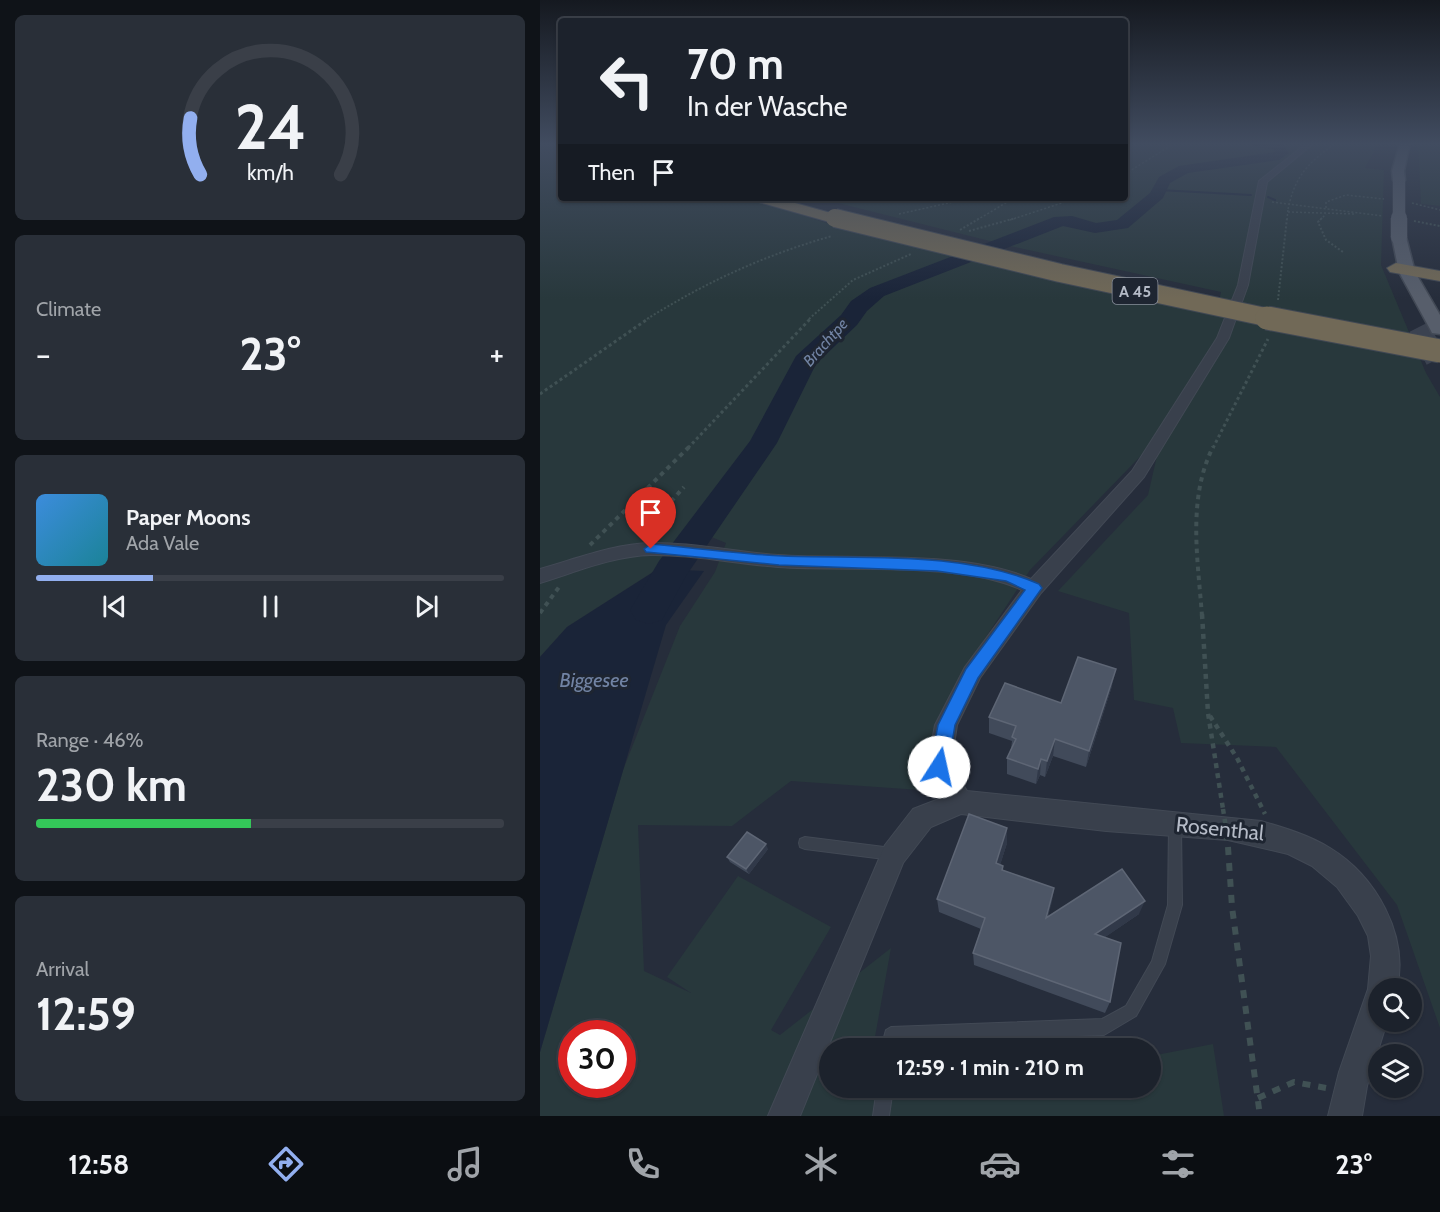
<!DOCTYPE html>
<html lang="en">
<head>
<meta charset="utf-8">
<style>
  body { margin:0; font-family:Cabin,sans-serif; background:#292f38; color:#f1f3f6; height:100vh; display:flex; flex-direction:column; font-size:22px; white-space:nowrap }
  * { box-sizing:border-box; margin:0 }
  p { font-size:20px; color:#a0a4a9 }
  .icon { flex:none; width:33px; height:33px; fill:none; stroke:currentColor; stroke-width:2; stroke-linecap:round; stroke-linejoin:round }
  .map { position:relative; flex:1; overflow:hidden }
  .details { display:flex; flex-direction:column; gap:15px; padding:15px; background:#0f1318; width:540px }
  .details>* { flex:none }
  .top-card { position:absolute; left:18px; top:18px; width:570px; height:183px; border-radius:6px; box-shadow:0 2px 4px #0004,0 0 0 2px #3a3f48; background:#1c222c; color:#f1f3f6; overflow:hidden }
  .fabs { position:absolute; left:828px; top:978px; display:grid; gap:12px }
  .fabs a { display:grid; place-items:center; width:54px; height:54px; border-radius:50%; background:#1c222c; box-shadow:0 2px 4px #0004,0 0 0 2px #3a3f48; font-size:30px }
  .speed { position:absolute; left:18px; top:1020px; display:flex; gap:12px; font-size:30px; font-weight:700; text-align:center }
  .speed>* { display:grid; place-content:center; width:78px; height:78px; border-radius:50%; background:#1c222c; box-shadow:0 2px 4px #0004,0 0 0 2px #3a3f48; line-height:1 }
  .speed .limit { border:9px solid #d22; background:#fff; color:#111 }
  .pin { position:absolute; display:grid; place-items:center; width:51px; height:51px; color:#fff; margin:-62px -26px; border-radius:50% 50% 50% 0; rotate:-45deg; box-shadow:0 0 6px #0007 }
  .pin .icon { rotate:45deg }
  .me { position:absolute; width:66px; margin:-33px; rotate:10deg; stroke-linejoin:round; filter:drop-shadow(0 0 4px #0008) }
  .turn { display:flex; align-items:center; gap:21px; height:126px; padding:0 30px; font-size:27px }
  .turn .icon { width:78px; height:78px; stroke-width:2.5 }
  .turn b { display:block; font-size:42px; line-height:51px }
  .then { display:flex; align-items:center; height:57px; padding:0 30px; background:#0003; gap:12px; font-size:22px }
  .big { font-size:45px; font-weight:700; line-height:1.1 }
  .details .card { flex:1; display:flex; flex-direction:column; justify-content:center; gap:9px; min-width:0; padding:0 21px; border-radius:9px; background:#292f38 }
  .details .dial { align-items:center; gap:0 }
  .dial svg { height:156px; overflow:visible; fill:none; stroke:#3a3f48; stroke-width:7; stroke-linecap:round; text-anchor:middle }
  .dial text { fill:#f1f3f6; stroke:none }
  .song { display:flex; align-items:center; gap:18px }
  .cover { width:72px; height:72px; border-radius:9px; background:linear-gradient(135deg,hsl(210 70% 55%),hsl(190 70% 35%)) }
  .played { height:6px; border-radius:3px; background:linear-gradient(90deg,#92afef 25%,#3a3f48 25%) }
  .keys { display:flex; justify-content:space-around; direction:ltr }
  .heat { display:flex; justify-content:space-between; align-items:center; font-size:33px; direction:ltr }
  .charge { height:9px; border-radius:4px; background:linear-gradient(90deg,#34c759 46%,#3a3f48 0) }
  .trip { position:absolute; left:279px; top:1038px; width:342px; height:60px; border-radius:30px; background:#1c222c; box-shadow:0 2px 4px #0004,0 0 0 2px #3a3f48; font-weight:700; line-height:60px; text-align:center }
  .dock { display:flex; height:96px; justify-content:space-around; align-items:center; background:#0b0e12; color:#a0a4a9 }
  .dock .icon { width:42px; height:42px }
  .dock .current { color:#92afef }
  .dock b { font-size:27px; color:#f1f3f6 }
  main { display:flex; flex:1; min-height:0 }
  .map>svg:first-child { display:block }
</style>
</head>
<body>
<main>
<section class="details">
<div class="card dial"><svg viewBox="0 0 100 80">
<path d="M14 69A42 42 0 1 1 86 69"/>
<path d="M14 69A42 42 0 0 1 9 40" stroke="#92afef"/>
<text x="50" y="56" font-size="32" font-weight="700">24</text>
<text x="50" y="72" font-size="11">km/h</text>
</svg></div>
<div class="card"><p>Climate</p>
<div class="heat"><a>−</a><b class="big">23°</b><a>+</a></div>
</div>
<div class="card">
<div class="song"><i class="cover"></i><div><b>Paper Moons</b><p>Ada Vale</p></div></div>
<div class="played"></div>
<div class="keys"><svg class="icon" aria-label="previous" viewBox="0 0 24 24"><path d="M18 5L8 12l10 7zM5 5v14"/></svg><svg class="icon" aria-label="pause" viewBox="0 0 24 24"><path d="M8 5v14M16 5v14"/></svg><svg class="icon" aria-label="next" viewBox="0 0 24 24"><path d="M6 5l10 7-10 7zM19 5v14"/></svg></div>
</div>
<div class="card"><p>Range · 46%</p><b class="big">230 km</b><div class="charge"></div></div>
<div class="card"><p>Arrival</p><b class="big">12:59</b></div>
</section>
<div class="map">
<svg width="900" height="1116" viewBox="0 0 900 1116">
  <rect width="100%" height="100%" fill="#262d3b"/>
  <path fill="#28383c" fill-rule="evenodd" d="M0 143H21V198H208L290 224 676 314 681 292 470 246 278 198H585V143H838L825 168 844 170 841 265 886 373 900 397V1028L857 905 736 747 641 743 633 708 594 700 589 613 518 591 608 495 622 434 490 570 438 649 380 790 251 781 192 826 98 825 104 971 151 993 127 977 198 876 291 927 231 1030 240 1035 351 948 333 1048H290V1088H326L324 1098 429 1088H610L611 1056 673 1044 684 1116H0V1052L83 770 140 626 175 572 186 543 169 536 27 627 0 657ZM32 1034H82V1084H32Z
    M878 143H900V206L881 204Z"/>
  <path fill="#1a2438" d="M118 569 164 571 126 625 0 1052V657L27 627Z"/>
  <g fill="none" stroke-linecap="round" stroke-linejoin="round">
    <path stroke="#1a2438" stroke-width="2" d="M619 190 711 195
      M728 197 735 200"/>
    <path fill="#1a2438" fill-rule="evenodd" d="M710 143H743L749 153 739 160 648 173 630 183 623 198 588 228 555 233 523 226 344 296 327 311 317 325 276 364 237 443 146 576 122 620 109 624 96 620 90 610 119 561 210 441 256 356 301 315 311 301 330 288 514 217 532 216 556 223 577 220 610 193 619 177 639 166 735 152 733 149 716 147Z"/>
    <path stroke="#3b4250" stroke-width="21" stroke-dasharray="21 10" stroke-linecap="butt" d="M879 327 896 360"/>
    <defs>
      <path id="lane" d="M635 820 639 822 641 826 642 905 625 964 596 1016 564 1035 358 1042 357 1048H341L346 1030 351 1027 562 1019 586 1006 612 961 628 905 629 826 631 822Z
        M265 837 352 848 357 849 358 854 357 859 352 860 265 849 260 847 259 843 260 839Z
        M337 1088H353L349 1116H333Z"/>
      <path id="street" d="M767 143H774L727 182 708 285 689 338 604 477 501 593 440 678 417 725 411 765 427 791 721 821C745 828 769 835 790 848 836 876 869 935 857 988H838V1022H847L827 1086 822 1116H788L799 1072 828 989 831 956 828 936 818 916 797 887 772 866 748 854 688 840 566 831 421 814 391 827 363 863 260 1116H228L345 845 373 809 404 797 387 767 395 725 425 667 482 590C420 561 308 572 238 567 196 564 152 554 111 555 73 556 36 572 0 583V569C36 559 73 544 111 543 153 542 196 552 238 555 313 560 424 549 491 579L592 471 677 338 698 285 719 181Z"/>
      <path id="primary" d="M860 143H870L864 171 865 180 859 184 853 180 852 171Z
        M859 233 866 237 875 272 900 315V334L892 333 890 329 859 272 852 237Z"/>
      <path id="highway" d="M213 198H237L298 215 301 218 293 223 215 201Z
        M856 263 900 271V281L850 272 847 268Z"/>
    </defs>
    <use href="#lane" stroke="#424955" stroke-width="2"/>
    <use href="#street" stroke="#424955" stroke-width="2"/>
    <use href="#primary" stroke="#424955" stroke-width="3"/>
    <use href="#highway" stroke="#414854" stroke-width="2"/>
    <path stroke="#405154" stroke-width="1.5" stroke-dasharray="2 2" stroke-linecap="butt" d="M585 174 635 143
      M750 201C757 173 773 159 796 143
      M732 202 843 216
      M872 203 900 210
      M786 208V202L806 195 844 199
      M748 212 816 214
      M359 214 431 198
      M437 220 469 201 466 198
      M470 220 537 198
      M747 220 748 209
      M780 220 786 214"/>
    <path stroke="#405154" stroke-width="2" stroke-dasharray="2 2" stroke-linecap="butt" d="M782 218 778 222 786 240 803 252
      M874 221 900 226
      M420 230 440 218
      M429 231 476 218
      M738 300 747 218
      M107 319C166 282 225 255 292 236
      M269 319 313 280 371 254"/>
    <path stroke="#405154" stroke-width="3" stroke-dasharray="3 3" stroke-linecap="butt" d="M0 394 109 318
      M148 448 271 318
      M673 448 728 339"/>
    <path stroke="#405154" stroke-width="4" stroke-dasharray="4.5 4.5" stroke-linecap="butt" d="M101 535 144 487
      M50 545 149 447
      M0 613 19 587
      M662 616C658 560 647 499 673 447"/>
    <path stroke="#405154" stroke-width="4.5" stroke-dasharray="5 5" stroke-linecap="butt" d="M662 614 668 713 683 809
      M670 716 697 758 725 814"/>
    <path stroke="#405154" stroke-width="6" stroke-dasharray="8 8" stroke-linecap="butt" d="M688 847 692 907 720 1116
      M718 1098 754 1082 786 1088"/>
    <use href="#lane" fill="#39404c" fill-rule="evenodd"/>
    <use href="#street" fill="#39404c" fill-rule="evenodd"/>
    <use href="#primary" fill="#575e6b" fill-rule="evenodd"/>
    <use href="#highway" fill="#716957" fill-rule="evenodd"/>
    <defs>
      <path id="primary-bridge-far1" d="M859 180V220"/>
      <path id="primary-bridge" d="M859 218V237"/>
      <path id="highway-bridge-far2" d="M293 218 300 220"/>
      <path id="highway-bridge-far1" d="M295 218 520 273 735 319"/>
      <path id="highway-bridge" d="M727 318 900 351"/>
    </defs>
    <use href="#primary-bridge-far1" stroke="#424955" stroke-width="13" stroke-linecap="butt"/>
    <use href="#primary-bridge" stroke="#424955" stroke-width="17" stroke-linecap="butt"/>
    <use href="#highway-bridge-far2" stroke="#414854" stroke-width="14" stroke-linecap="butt"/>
    <use href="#highway-bridge-far1" stroke="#414854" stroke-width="20" stroke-linecap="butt"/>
    <use href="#highway-bridge" stroke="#414854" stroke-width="25" stroke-linecap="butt"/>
    <path stroke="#405154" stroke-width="1.5" stroke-dasharray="2 2" stroke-linecap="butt" d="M748 209 750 201"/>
    <path stroke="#405154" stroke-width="4.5" stroke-dasharray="5 5" stroke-linecap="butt" d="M683 809 687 834"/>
    <path stroke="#405154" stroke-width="6" stroke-dasharray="8 8" stroke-linecap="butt" d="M686 832 688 843"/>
    <use href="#primary-bridge-far1" stroke="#575e6b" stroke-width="12"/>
    <use href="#primary-bridge" stroke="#575e6b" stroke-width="16"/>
    <use href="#highway-bridge-far2" stroke="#716957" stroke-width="14"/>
    <use href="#highway-bridge-far1" stroke="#716957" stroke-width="18"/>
    <use href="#highway-bridge" stroke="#716957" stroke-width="23"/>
  </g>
  <path fill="#414a5a" d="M572 686 546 767 513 756 505 777 500 775 496 784 467 774V758L471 749 472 741 449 733V717L521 703Z
    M467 843 460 865 463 866V870L514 888 508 917 599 914 565 937 570 1002 565 1013 434 965 433 953 441 929 399 912 397 899Z
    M228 849 209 874 190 862 187 857Z"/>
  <path fill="#313949" d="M576 669 572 686 546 767 549 751Z
    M515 739 513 756 505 777 507 761Z
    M501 759 500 775 496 784 498 769Z
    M467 828V843L456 878V863Z
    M226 844 228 849 209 874 206 869Z
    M514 888 512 902 504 931 506 918Z
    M605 901 599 914 552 946 555 934Z"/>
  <path fill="#4d5666" stroke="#5e6675" stroke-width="1.5" d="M538 657 576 669 549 751 515 739 507 761 501 759 498 769 467 758 476 739 472 737 476 726 449 717 465 683 521 703Z
    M429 814 467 828 456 863 463 866 462 870 514 888 506 918 582 869 605 901 555 934 581 943 570 1002 433 953 445 918 397 899Z
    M207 832 226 844 206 869 187 857Z"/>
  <linearGradient id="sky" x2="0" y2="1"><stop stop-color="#151920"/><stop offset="0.48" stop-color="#414c60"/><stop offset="1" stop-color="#414c60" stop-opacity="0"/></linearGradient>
  <rect width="900" height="299" fill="url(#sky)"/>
  <path fill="#1a73e8" stroke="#114b97" stroke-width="1.5" d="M111 544C155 548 199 554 243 556 324 559 424 551 499 584L502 588 438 678 415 725 408 767 405 773 399 775 392 773 390 767 398 725 426 669 485 590 466 581 397 571 239 565 106 552 104 549Z"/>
  <g text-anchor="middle" stroke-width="6" stroke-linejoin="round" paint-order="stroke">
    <rect fill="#1e2531" stroke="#888e9a" stroke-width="1.5" x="572.5" y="278" width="45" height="26" rx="4.5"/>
    <g font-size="16" font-weight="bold" fill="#b5bbc7">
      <text x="595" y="297">A 45</text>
    </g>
    <g font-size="16" font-style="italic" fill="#7183a3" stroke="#1e2531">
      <text transform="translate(285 342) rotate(-48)" y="6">Brachtpe</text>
    </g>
    <g font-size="20" font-style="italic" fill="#7183a3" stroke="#1e2531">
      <text x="54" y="687">Biggesee</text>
    </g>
    <g font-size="21" fill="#b5bbc7" stroke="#1e2531">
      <text transform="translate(680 829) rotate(6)" y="7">Rosenthal</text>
    </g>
  </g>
</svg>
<div class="fabs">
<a><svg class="icon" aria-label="search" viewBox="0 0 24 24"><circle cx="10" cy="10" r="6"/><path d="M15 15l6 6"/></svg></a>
<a><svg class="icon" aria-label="layers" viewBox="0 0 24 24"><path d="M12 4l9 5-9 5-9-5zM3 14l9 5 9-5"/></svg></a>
</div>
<div class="speed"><div class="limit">30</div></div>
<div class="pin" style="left:111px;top:549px;background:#d93025"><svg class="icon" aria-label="arrive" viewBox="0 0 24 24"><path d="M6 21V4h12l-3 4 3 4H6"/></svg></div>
<svg class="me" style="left:399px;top:767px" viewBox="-20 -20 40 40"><circle r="19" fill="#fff"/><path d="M0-13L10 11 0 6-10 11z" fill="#1a73e8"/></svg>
<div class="trip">12:59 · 1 min · 210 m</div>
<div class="top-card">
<div class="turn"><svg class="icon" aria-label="left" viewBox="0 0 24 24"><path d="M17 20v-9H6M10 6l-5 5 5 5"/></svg><div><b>70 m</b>In der Wasche</div></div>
<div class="then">Then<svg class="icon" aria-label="arrive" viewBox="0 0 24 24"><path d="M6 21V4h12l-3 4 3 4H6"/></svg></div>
</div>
</div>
</main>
<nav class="dock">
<b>12:58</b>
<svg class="icon current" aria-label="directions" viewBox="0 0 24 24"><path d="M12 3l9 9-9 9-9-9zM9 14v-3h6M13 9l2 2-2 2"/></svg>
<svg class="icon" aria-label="music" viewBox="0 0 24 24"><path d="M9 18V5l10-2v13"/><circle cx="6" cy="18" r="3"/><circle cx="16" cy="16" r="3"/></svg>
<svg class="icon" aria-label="phone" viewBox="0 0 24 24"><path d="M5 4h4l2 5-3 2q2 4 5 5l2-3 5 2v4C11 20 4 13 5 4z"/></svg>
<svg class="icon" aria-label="climate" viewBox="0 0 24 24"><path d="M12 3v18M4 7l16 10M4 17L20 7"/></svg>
<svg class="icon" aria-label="car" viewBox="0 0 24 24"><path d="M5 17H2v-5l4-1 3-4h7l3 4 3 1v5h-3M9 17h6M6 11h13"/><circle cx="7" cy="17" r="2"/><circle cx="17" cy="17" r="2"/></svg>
<svg class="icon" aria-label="filters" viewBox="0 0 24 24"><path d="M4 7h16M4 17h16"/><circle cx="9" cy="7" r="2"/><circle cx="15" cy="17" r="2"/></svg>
<b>23°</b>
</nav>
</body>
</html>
